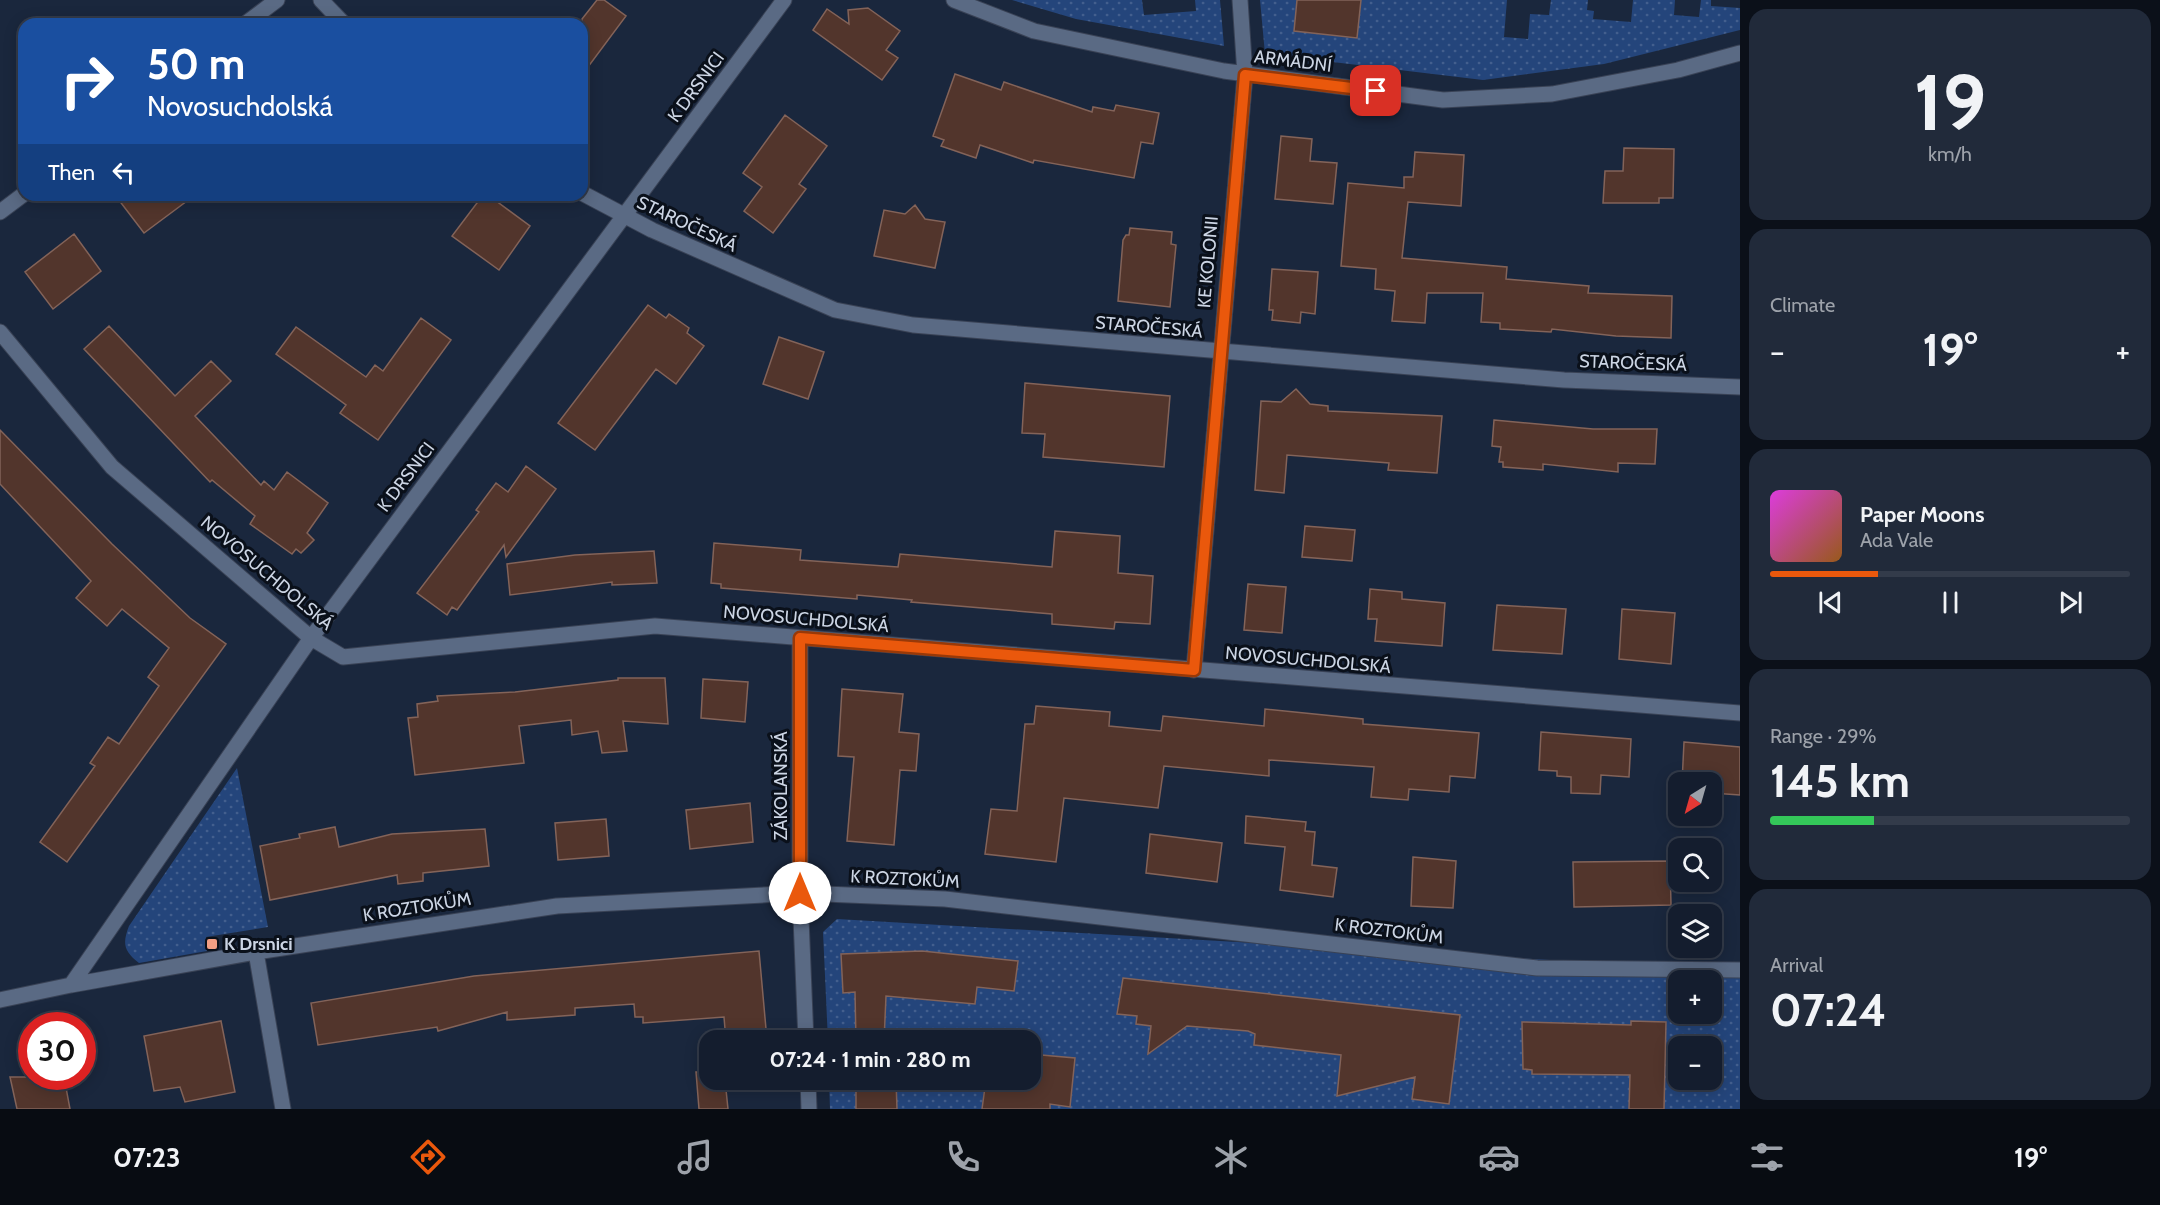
<!DOCTYPE html>
<html lang="en">
<head>
<meta charset="utf-8">
<style>
  body { margin:0; font-family:Cabin,sans-serif; background:#212a3a; color:#f1f3f6; height:100vh; display:flex; flex-direction:column; font-size:22px; white-space:nowrap }
  * { box-sizing:border-box; margin:0 }
  p { font-size:20px; color:#9da2aa }
  .icon { flex:none; width:33px; height:33px; fill:none; stroke:currentColor; stroke-width:2; stroke-linecap:round; stroke-linejoin:round }
  .map { position:relative; flex:1; overflow:hidden }
  .details { display:flex; flex-direction:column; gap:9px; padding:9px; background:#0b1019; width:420px }
  .details>* { flex:none }
  .hud { position:absolute; left:18px; top:18px; width:570px; height:183px; border-radius:18px; box-shadow:0 3px 15px #0003,0 0 0 2px #333b4a; background:#1a4fa0; color:#fff; overflow:hidden }
  .needle { width:39px; rotate:217deg }
  .fabs { position:absolute; left:1668px; top:772px; display:grid; gap:12px }
  .fabs a { display:grid; place-items:center; width:54px; height:54px; border-radius:12px; background:#141d2e; box-shadow:0 3px 15px #0003,0 0 0 2px #333b4a; font-size:30px }
  .speed { position:absolute; left:18px; top:1012px; display:flex; gap:12px; font-size:30px; font-weight:700; text-align:center }
  .speed>* { display:grid; place-content:center; width:78px; height:78px; border-radius:50%; background:#141d2e; box-shadow:0 3px 15px #0003,0 0 0 2px #333b4a; line-height:1 }
  .speed .limit { border:9px solid #d22; background:#fff; color:#111 }
  .pin { position:absolute; display:grid; place-items:center; width:51px; height:51px; color:#fff; margin:-26px; border-radius:12px; box-shadow:0 3px 9px #0006 }
  .me { position:absolute; width:66px; margin:-33px; rotate:0deg; stroke-linejoin:round; filter:drop-shadow(0 0 4px #0008) }
  .turn { display:flex; align-items:center; gap:21px; height:126px; padding:0 30px; font-size:27px }
  .turn .icon { width:78px; height:78px; stroke-width:2.5 }
  .turn b { display:block; font-size:42px; line-height:51px }
  .then { display:flex; align-items:center; height:57px; padding:0 30px; background:#0003; gap:12px; font-size:22px }
  .big { font-size:45px; font-weight:700; line-height:1.1 }
  .details .widget { flex:1; display:flex; flex-direction:column; justify-content:center; gap:9px; min-width:0; padding:0 21px; border-radius:18px; background:#212a3a }
  .details .dial { align-items:center; gap:0 }
  .dial b { font-size:78px; line-height:1 }
  .song { display:flex; align-items:center; gap:18px }
  .cover { width:72px; height:72px; border-radius:9px; background:linear-gradient(135deg,hsl(300 70% 55%),hsl(30 70% 35%)) }
  .played { height:6px; border-radius:3px; background:linear-gradient(90deg,#ea580c 30%,#333b4a 30%) }
  .keys { display:flex; justify-content:space-around; direction:ltr }
  .heat { display:flex; justify-content:space-between; align-items:center; font-size:33px; direction:ltr }
  .charge { height:9px; border-radius:4px; background:linear-gradient(90deg,#34c759 29%,#333b4a 0) }
  .trip { position:absolute; left:699px; top:1030px; width:342px; height:60px; border-radius:18px; background:#141d2e; box-shadow:0 3px 15px #0003,0 0 0 2px #333b4a; font-weight:700; line-height:60px; text-align:center }
  .dock { display:flex; height:96px; justify-content:space-around; align-items:center; background:#080c12; color:#9da2aa }
  .dock .icon { width:42px; height:42px }
  .dock .selected { color:#ea580c }
  .dock b { font-size:27px; color:#f1f3f6 }
  main { display:flex; flex:1; min-height:0 }
  .map>svg:first-child { display:block }
</style>
</head>
<body>
<main>
<div class="map">
<svg width="1740" height="1109" viewBox="0 0 1740 1109">
  <defs>
    <pattern id="green-dots" width="8" height="8" patternUnits="userSpaceOnUse" patternTransform="scale(1.5)"><rect width="8" height="8" fill="#24457b"/><path d="M2 2h.1M6 6h.1" fill="none" stroke="#435f8e" stroke-width="1.8" stroke-linecap="round"/></pattern>
  </defs>
  <rect width="100%" height="100%" fill="#1a273d"/>
  <path fill="url(#green-dots)" fill-rule="evenodd" d="M1012 0H1142L1144 15 1196 11 1195 0H1220L1224 46 1076 19Z
    M1260 0H1297L1294 31 1356 38 1361 0H1507L1504 37 1528 39 1530 14 1549 15 1551 0H1588L1587 10 1594 11 1593 19 1631 22 1633 0H1675L1674 15 1699 17 1701 0H1711V6L1740 8V30L1604 64 1483 80 1265 54Z
    M237 768 268 927 206 937 207 951 139 963C124 951 122 944 129 926Z
    M837 919 1740 971V1109H830L829 1080H1030V1041H828L823 932ZM1678 981H1712V1014H1678ZM1678 1047H1712V1080H1678Z"/>
  <path fill="#52352c" stroke="#836359" stroke-width="1.5" d="M597 0H604L626 16 582 75V19Z
    M1297 0H1361L1357 38 1294 31Z
    M868 8 900 31 886 50 898 58 882 80 813 30 827 9 849 24 848 10Z
    M955 74 1001 90 1004 82 1092 112 1093 107 1114 111 1116 105 1159 113 1153 144 1141 142 1134 178 1034 160 1033 163 980 145 976 158 941 146 944 140 933 136Z
    M785 115 827 146 799 184 806 189 773 233 744 211 762 187 743 173Z
    M1281 136 1312 139 1310 161 1337 163 1333 204 1275 199Z
    M1624 148 1674 149 1673 198H1659V203H1603L1605 171H1623Z
    M1415 152 1464 155 1461 206 1408 202 1402 258 1507 267 1506 279 1589 286 1588 293 1672 296 1671 338 1616 336 1552 329 1551 332 1500 329V323L1481 322 1483 293H1427L1425 323 1392 321 1395 291 1375 289 1376 269 1341 266 1348 183 1404 188V177H1413Z
    M115 195H195L144 233Z
    M483 195H488L530 226 499 270 452 236Z
    M915 205 925 219 945 222 935 268 874 256 884 210 905 214Z
    M1130 228 1172 232 1171 244 1176 245 1170 307 1118 301 1123 240 1126 235H1129Z
    M74 234 101 271 53 309 25 272Z
    M1272 269 1318 272 1315 314 1301 312 1300 323 1272 320 1273 310H1269Z
    M648 305 666 318 669 314 689 328 687 333 704 346 676 384 656 369 595 450 558 423Z
    M421 318 451 340 378 440 340 413 346 405 276 354 296 327 366 377 375 365 383 371Z
    M109 326 175 396 211 361 231 381 195 416 261 485 264 481 274 490 287 472 328 503 307 533 314 540 301 553 296 549 292 554 250 524 255 516 212 480 210 482 84 349Z
    M779 337 824 352 808 399 763 384Z
    M1025 383 1170 396 1164 467 1043 457 1045 434 1022 433Z
    M1296 389 1310 404 1328 406V411L1442 416 1437 473 1388 470 1389 463 1287 455 1284 493 1255 490 1261 401 1281 402Z
    M1494 420 1593 429H1657L1655 464 1618 463V472L1543 464V470L1503 467V462H1499L1501 447 1492 446Z
    M0 430 112 544 190 618 226 644 67 862 40 842 95 766 90 763 108 737 119 744 159 686 148 677 169 648 122 609 107 626 76 598 91 581 0 484Z
    M526 466 556 489 506 557 504 545 457 610 452 607 447 615 417 593 479 512 476 510 496 483 508 492Z
    M1305 526 1355 530 1352 561 1302 557Z
    M1055 531 1120 536 1118 573 1153 576 1150 624 1115 622 1114 629 1052 624V614L911 602 912 600 857 595V599L721 588V584L711 583 714 543 801 550 800 560 898 567 900 554 1052 567Z
    M654 551 657 583 612 585V582L510 595 507 564 575 555Z
    M1248 584 1286 587 1282 633 1244 630Z
    M1370 589 1402 592V599L1445 603 1442 646 1375 641 1377 619H1368Z
    M1497 605 1566 609 1562 654 1493 650Z
    M1622 609 1675 613 1671 664 1619 659Z
    M618 678H665L668 724 623 721 627 751 602 753 598 731 572 735 571 720 519 726 524 763 415 775 408 718 418 717 417 704 438 701 437 696 515 692 618 680Z
    M703 679 748 682 745 722 701 718Z
    M842 689 903 694 899 732 919 734 916 771 900 770 894 845 847 841 854 757 838 756Z
    M1036 706 1110 712 1109 726 1161 731 1163 716 1264 726 1265 709 1363 719V724L1479 733 1475 778 1450 776 1449 792 1409 789 1408 800 1371 797 1374 767 1269 760V776L1164 766 1158 808 1064 798 1056 862 985 854 991 809 1017 811 1025 724H1034Z
    M1541 732 1631 739 1629 777 1601 775 1600 794 1571 793V777L1557 776V771L1539 770Z
    M1684 742 1740 747V795L1712 793V783H1682Z
    M750 803 753 842 690 849 686 810Z
    M1246 816 1306 822 1305 831 1315 832 1312 865 1337 868 1333 897 1280 890 1285 847 1245 843Z
    M606 819 609 856 558 860 555 823Z
    M335 827 339 847 392 834 485 829 489 866 423 873V881L398 884 397 875 270 900 260 846 300 838 299 834Z
    M1150 834 1222 843 1217 882 1146 873Z
    M1413 857 1456 861 1453 908 1411 906Z
    M1670 861 1671 905 1574 907 1573 862Z
    M759 951 767 1040 726 1041 724 1017 643 1023V1017H635L634 1004 575 1008V1015L507 1020V1012L438 1031 437 1027 318 1045 311 1003 474 976Z
    M922 951 1018 961 1014 991 977 987 975 1004 886 996 884 1041H856L855 992 843 993 841 954Z
    M1123 978 1460 1015 1449 1104 1412 1099 1415 1077 1337 1096 1341 1055 1254 1045 1255 1034 1248 1031 1187 1026 1148 1054 1151 1026 1136 1024 1137 1016 1117 1014Z
    M221 1021 235 1092 185 1102 180 1087 154 1091 144 1036Z
    M1631 1021 1666 1022 1664 1109H1629L1630 1075 1532 1074V1070L1523 1069 1522 1022 1631 1025Z
    M1030 1054 1075 1058 1070 1107 1050 1104V1109H982L986 1080H1030Z
    M696 1072H710V1080H725L728 1109H699Z
    M10 1077H64L70 1109H17Z
    M856 1080H896L897 1109H856Z"/>
  <g fill="none" stroke-linecap="round" stroke-linejoin="round">
    <defs>
      <path id="minor" d="M321 0 344 24
        M954 0 1034 31 1224 71 1443 100 1552 94 1678 70 1740 53
        M245 24 277 0
        M582 193 652 230 835 310 913 325 1564 380 1740 387
        M0 212 24 194
        M0 332 112 467 311 638 343 657 655 626 1740 713
        M800 638V893L806 1041
        M1194 670 1245 75 1240 0
        M256 952 283 1109
        M71 985 311 638 784 0
        M0 1000 71 985 256 952 557 906 800 893 945 899 1537 968 1740 970
        M808 1080 809 1109"/>
    </defs>
    <use href="#minor" stroke="#394255" stroke-width="17"/>
    <use href="#minor" stroke="#5a6a84" stroke-width="15"/>
  </g>
  <g fill="none" stroke-linecap="round" stroke-linejoin="round">
    <defs>
      <path id="route" d="M800 893V638L1194 670 1245 75 1376 91"/>
    </defs>
    <use href="#route" stroke="#983908" stroke-width="15"/>
    <use href="#route" stroke="#ea580c" stroke-width="10"/>
  </g>
  <rect fill="#f39f84" stroke="#0a101a" stroke-width="2" x="206" y="938" width="12" height="12" rx="3"/>
  <g text-anchor="middle" stroke-width="6" stroke-linejoin="round" paint-order="stroke">
    <g font-size="18" fill="#ccd5e4" stroke="#0a101a">
      <text transform="translate(1293 61) rotate(7)" y="6">ARMÁDNÍ</text>
      <text transform="translate(696 87) rotate(-54)" y="6">K DRSNICI</text>
      <text transform="translate(687 224) rotate(25)" y="6">STAROČESKÁ</text>
      <text transform="translate(1208 262) rotate(-85)" y="6">KE KOLONII</text>
      <text transform="translate(1149 327) rotate(5)" y="6">STAROČESKÁ</text>
      <text transform="translate(1633 363) rotate(2)" y="6">STAROČESKÁ</text>
      <text transform="translate(406 477) rotate(-53)" y="6">K DRSNICI</text>
      <text transform="translate(267 573) rotate(40)" y="6">NOVOSUCHDOLSKÁ</text>
      <text transform="translate(806 619) rotate(5)" y="6">NOVOSUCHDOLSKÁ</text>
      <text transform="translate(1308 660) rotate(5)" y="6">NOVOSUCHDOLSKÁ</text>
      <text transform="translate(781 786) rotate(-90)" y="6">ZÁKOLANSKÁ</text>
      <text transform="translate(905 879) rotate(3)" y="6">K ROZTOKŮM</text>
      <text transform="translate(417 907) rotate(-9)" y="6">K ROZTOKŮM</text>
      <text transform="translate(1389 931) rotate(7)" y="6">K ROZTOKŮM</text>
    </g>
    <g font-size="18" font-weight="bold" fill="#ccd5e4" stroke="#0a101a" text-anchor="start">
      <text x="224" y="950">K Drsnici</text>
    </g>
  </g>
</svg>
<div class="fabs">
<a><svg class="needle" viewBox="-14 -14 28 28"><path d="M0-13l5 13h-10z" fill="#e53935"/><path d="M0 13l5-13h-10z" fill="#9da2aa"/></svg></a>
<a><svg class="icon" aria-label="search" viewBox="0 0 24 24"><circle cx="10" cy="10" r="6"/><path d="M15 15l6 6"/></svg></a>
<a><svg class="icon" aria-label="layers" viewBox="0 0 24 24"><path d="M12 4l9 5-9 5-9-5zM3 14l9 5 9-5"/></svg></a>
<a>+</a>
<a>−</a>
</div>
<div class="speed"><div class="limit">30</div></div>
<div class="pin" style="left:1376px;top:91px;background:#d93025"><svg class="icon" aria-label="arrive" viewBox="0 0 24 24"><path d="M6 21V4h12l-3 4 3 4H6"/></svg></div>
<svg class="me" style="left:800px;top:893px" viewBox="-20 -20 40 40"><circle r="19" fill="#fff"/><path d="M0-13L10 11 0 6-10 11z" fill="#ea580c"/></svg>
<div class="trip">07:24 · 1 min · 280 m</div>
<div class="hud">
<div class="turn"><svg class="icon" aria-label="right" viewBox="0 0 24 24"><path d="M7 20v-9h11M14 6l5 5-5 5"/></svg><div><b>50 m</b>Novosuchdolská</div></div>
<div class="then">Then<svg class="icon" aria-label="left" viewBox="0 0 24 24"><path d="M17 20v-9H6M10 6l-5 5 5 5"/></svg></div>
</div>
</div>
<section class="details">
<div class="widget dial"><b>19</b><p>km/h</p></div>
<div class="widget"><p>Climate</p>
<div class="heat"><a>−</a><b class="big">19°</b><a>+</a></div>
</div>
<div class="widget">
<div class="song"><i class="cover"></i><div><b>Paper Moons</b><p>Ada Vale</p></div></div>
<div class="played"></div>
<div class="keys"><svg class="icon" aria-label="previous" viewBox="0 0 24 24"><path d="M18 5L8 12l10 7zM5 5v14"/></svg><svg class="icon" aria-label="pause" viewBox="0 0 24 24"><path d="M8 5v14M16 5v14"/></svg><svg class="icon" aria-label="next" viewBox="0 0 24 24"><path d="M6 5l10 7-10 7zM19 5v14"/></svg></div>
</div>
<div class="widget"><p>Range · 29%</p><b class="big">145 km</b><div class="charge"></div></div>
<div class="widget"><p>Arrival</p><b class="big">07:24</b></div>
</section>
</main>
<nav class="dock">
<b>07:23</b>
<svg class="icon selected" aria-label="directions" viewBox="0 0 24 24"><path d="M12 3l9 9-9 9-9-9zM9 14v-3h6M13 9l2 2-2 2"/></svg>
<svg class="icon" aria-label="music" viewBox="0 0 24 24"><path d="M9 18V5l10-2v13"/><circle cx="6" cy="18" r="3"/><circle cx="16" cy="16" r="3"/></svg>
<svg class="icon" aria-label="phone" viewBox="0 0 24 24"><path d="M5 4h4l2 5-3 2q2 4 5 5l2-3 5 2v4C11 20 4 13 5 4z"/></svg>
<svg class="icon" aria-label="climate" viewBox="0 0 24 24"><path d="M12 3v18M4 7l16 10M4 17L20 7"/></svg>
<svg class="icon" aria-label="car" viewBox="0 0 24 24"><path d="M5 17H2v-5l4-1 3-4h7l3 4 3 1v5h-3M9 17h6M6 11h13"/><circle cx="7" cy="17" r="2"/><circle cx="17" cy="17" r="2"/></svg>
<svg class="icon" aria-label="filters" viewBox="0 0 24 24"><path d="M4 7h16M4 17h16"/><circle cx="9" cy="7" r="2"/><circle cx="15" cy="17" r="2"/></svg>
<b>19°</b>
</nav>
</body>
</html>
